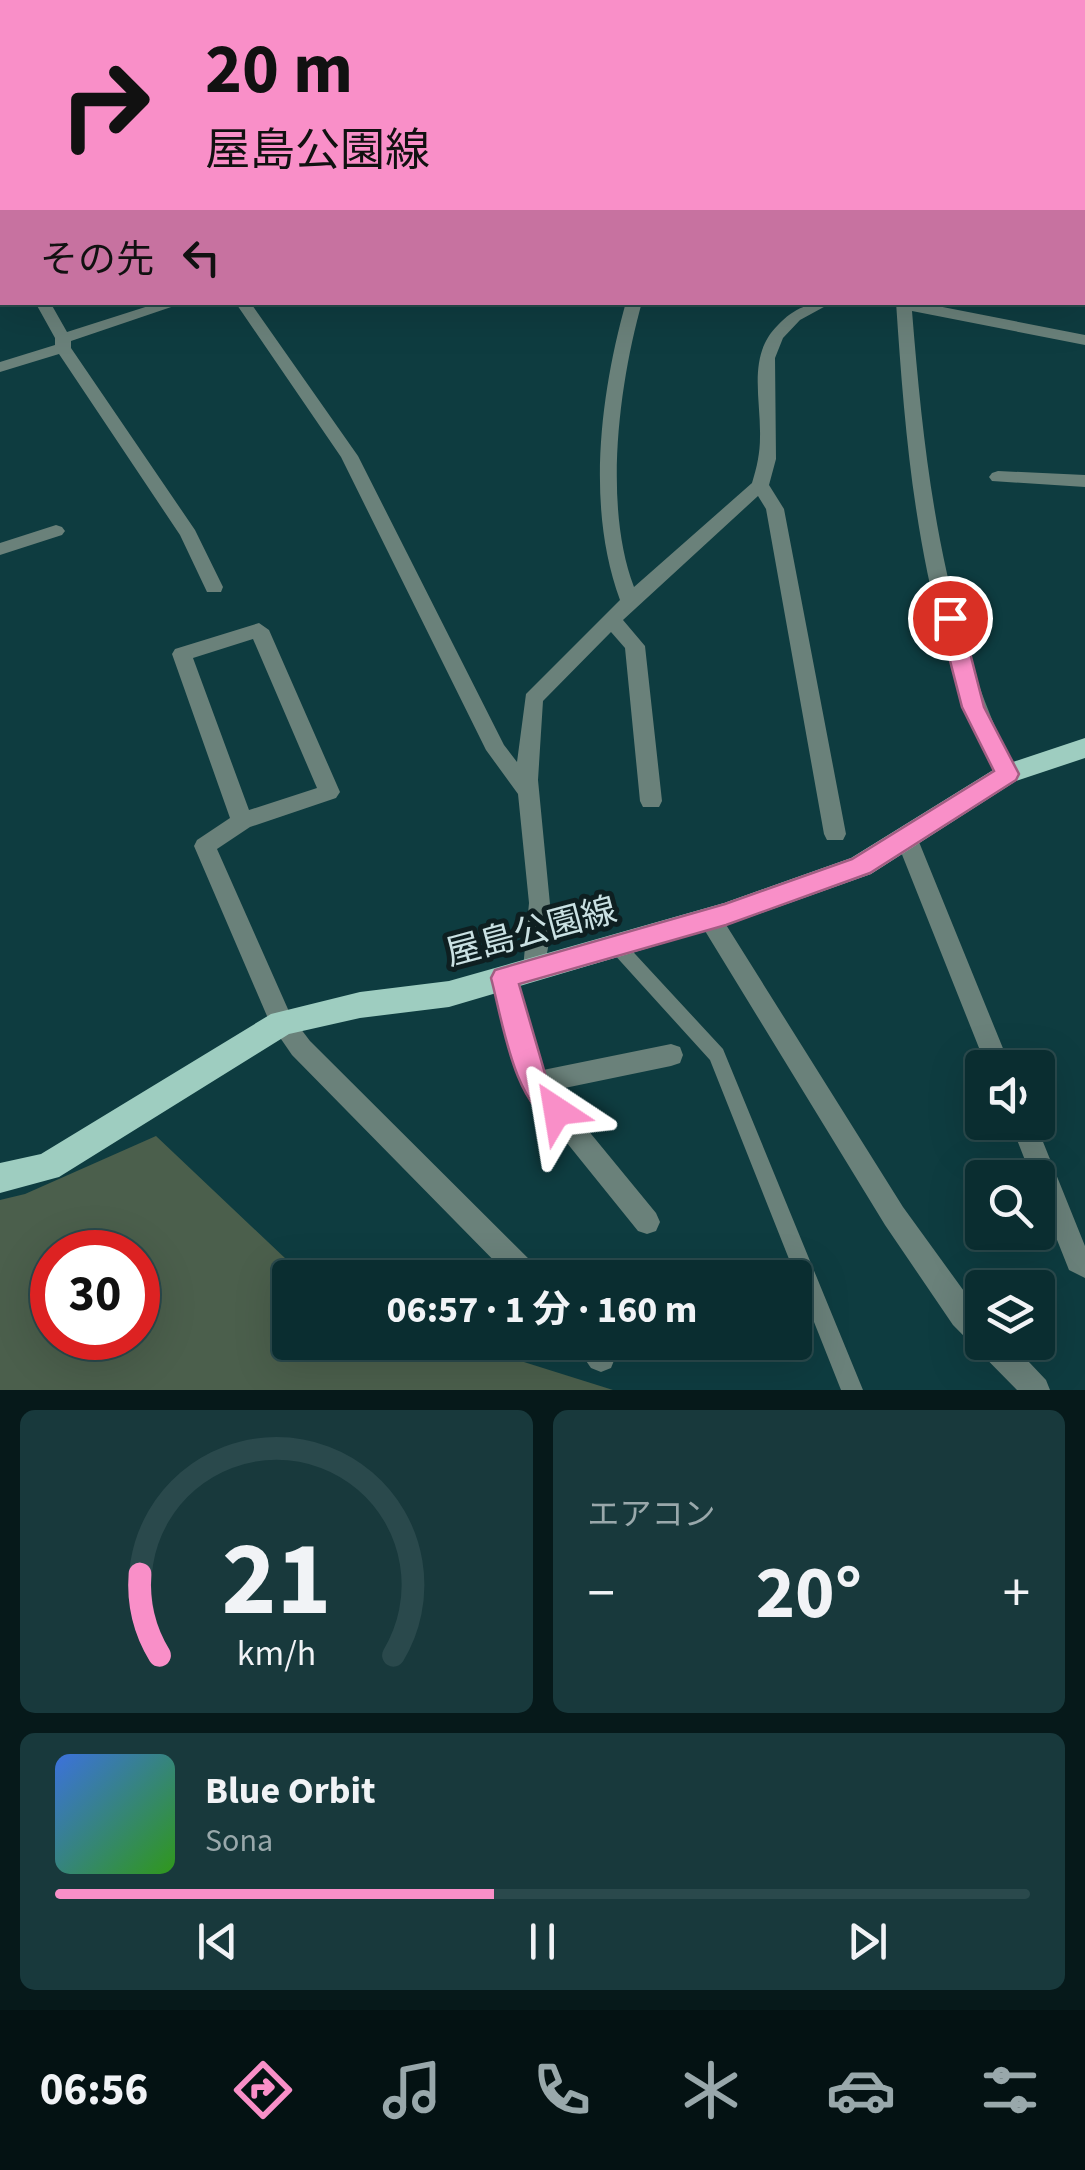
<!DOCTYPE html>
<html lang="ja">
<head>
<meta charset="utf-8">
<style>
  body { margin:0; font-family:"Source Sans 3","Noto Sans JP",sans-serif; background:#18393c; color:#f1f3f6; height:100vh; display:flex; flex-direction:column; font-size:38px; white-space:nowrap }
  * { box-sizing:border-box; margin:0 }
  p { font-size:32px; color:#99a8ab }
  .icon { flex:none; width:55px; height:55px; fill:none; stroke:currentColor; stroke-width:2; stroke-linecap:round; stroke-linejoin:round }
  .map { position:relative; height:1390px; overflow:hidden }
  .side { display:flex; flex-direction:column; gap:20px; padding:20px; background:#06191a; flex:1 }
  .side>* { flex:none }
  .banner { position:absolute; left:0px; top:0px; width:1085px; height:305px; box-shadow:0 10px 40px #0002,0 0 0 2px #2a494c; background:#f98fc8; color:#111; overflow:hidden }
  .tools { position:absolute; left:965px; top:1050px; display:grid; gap:20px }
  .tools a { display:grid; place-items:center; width:90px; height:90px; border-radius:10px; background:#0a2d30; box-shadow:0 10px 40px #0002,0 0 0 2px #2a494c; font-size:50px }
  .speed { position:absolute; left:30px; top:1230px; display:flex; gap:20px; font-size:50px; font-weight:700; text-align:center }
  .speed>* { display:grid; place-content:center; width:130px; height:130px; border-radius:50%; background:#0a2d30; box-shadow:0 10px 40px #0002,0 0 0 2px #2a494c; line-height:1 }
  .speed .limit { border:15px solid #d22; background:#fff; color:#111 }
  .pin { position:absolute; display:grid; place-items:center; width:85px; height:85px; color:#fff; margin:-42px; border:5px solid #fff; border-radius:50%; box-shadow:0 2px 10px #0007 }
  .me { position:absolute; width:110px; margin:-55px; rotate:327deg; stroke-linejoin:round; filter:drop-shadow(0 0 8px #0008) }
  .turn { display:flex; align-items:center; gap:35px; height:210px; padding:0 40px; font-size:45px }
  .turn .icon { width:130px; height:130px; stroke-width:2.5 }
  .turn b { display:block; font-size:70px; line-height:85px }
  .then { display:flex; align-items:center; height:95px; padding:0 40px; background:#0003; gap:20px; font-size:38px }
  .big { font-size:75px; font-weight:700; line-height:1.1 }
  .side .widget { flex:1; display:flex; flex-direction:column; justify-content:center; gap:15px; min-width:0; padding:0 35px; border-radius:15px; background:#18393c }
  .side .dial { align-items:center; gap:0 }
  .dial svg { height:260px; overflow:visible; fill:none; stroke:#2a494c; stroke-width:7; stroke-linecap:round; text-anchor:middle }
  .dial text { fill:#f1f3f6; stroke:none }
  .song { display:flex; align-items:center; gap:30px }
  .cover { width:120px; height:120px; border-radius:15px; background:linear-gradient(135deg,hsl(220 70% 55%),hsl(110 70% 35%)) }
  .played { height:10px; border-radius:5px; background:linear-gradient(90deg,#f98fc8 45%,#2a494c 45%) }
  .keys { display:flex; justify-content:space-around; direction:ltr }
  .heat { display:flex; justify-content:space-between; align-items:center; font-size:55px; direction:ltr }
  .side .tiles { flex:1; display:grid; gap:20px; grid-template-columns:1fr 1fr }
  .widget:last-child { grid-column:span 2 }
  .trip { position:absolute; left:272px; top:1260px; width:540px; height:100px; border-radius:10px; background:#0a2d30; box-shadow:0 10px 40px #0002,0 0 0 2px #2a494c; font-weight:700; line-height:100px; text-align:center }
  .menu { display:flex; height:160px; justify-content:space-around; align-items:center; background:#041213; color:#99a8ab }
  .menu .icon { width:70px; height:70px }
  .menu .selected { color:#f98fc8 }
  .menu b { font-size:45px; color:#f1f3f6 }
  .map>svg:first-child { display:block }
</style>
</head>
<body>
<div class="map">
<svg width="1085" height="1390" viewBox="0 0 1085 1390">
  <rect width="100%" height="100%" fill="#0e3c40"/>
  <path fill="#4b5f4c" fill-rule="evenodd" d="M156 1136 305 1277 290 1278V1342L463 1343 613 1390H0V1200L25 1194ZM52 1252H138V1338H52Z"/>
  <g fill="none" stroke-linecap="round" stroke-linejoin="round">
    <path fill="#6a817a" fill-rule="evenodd" d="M618 940 624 942 723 1049 863 1390H841L710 1060 612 952 609 947 612 942Z"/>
    <path fill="#6a817a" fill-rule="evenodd" d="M581 0H604L605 2H583Z
      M784 0H801L802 2H786Z
      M0 23 2 24V32L0 31Z
      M1082 41 1085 42V50L1082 49Z
      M2 83V92L0 93V84Z
      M0 130H2V138H0Z
      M1082 149 1085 150V158H1082Z
      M1082 165 1085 166V175H1082Z
      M1082 204H1085L1082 213Z
      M0 229H2V241H0Z
      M35 302H50L67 332 161 302H186L71 341V348L195 530 223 587 221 592H207L180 535 59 354 0 372V362L55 345V338Z
      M235 302H250L358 456 504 745 517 762 526 694 620 600C586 508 600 395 626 302H642C619 384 603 506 634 587L752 483C757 467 760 453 760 437 761 398 747 355 778 325 794 308 810 302 833 302L800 320 783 338 775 358 776 459 769 485 784 509 846 834 843 840H827L824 834 766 509 758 496 623 620 645 646 662 801 659 807H643L640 801 625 648 611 632 543 701 538 780 552 925 543 976 535 979 527 976 523 969 529 903 518 794 486 750 341 457Z
      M896 302H917L1085 335V345L912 311C925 473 943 627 1017 774L1014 780H1000C921 633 907 466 896 302Z
      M998 471 1085 475V487L992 481 989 477 992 473Z
      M56 525 62 527 65 531 62 535 0 555V543Z
      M259 623 269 630 340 792 336 798 250 827 217 849 291 1016 310 1041 539 1269 543 1278H511L292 1055 270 1023 194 846 197 840 230 818 172 654 175 649ZM253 639 317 788 249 810 193 658Z
      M906 828 914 831 917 837 1011 1068H987L895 837 898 831Z
      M710 910 718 912 903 1207 982 1316V1342H1010L1046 1380 1050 1390H1017L953 1325 885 1225 702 926 699 919 702 912Z
      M504 967 512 970 516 977 543 1070 671 1044 680 1047 683 1055 680 1063 671 1066 555 1090 656 1213 660 1222 656 1231 647 1234 638 1231 525 1091 492 977 496 970Z
      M1010 1122H1035L1085 1246V1278L1069 1270 1038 1192V1178H1032Z
      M573 1342H606L615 1358 611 1368 601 1372 591 1368Z"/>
    <path fill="#9ecdc0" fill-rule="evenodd" d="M1085 738V758L1016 781 871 874 736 922 449 1007 360 1018 289 1034 59 1177 0 1193V1163L41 1154 271 1014 360 992 449 981 724 903 851 858 998 767Z"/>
  </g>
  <path fill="#2e4a59" d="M923 0H1035L1036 2H920L925 1Z"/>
  <path fill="#365668" stroke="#263c49" stroke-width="2.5" d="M927 0H942L948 2H920Z
    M968 0H1035L1036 1 1032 2H974Z"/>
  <path fill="#f98fc8" stroke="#a25d82" stroke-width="2.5" d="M950 610 961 618 984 707 1019 774 1016 780 870 873 726 925 519 984 546 1077 571 1111 567 1120 557 1124C514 1108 502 1018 491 978L495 970 725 904 852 859 994 771 962 707 939 618Z"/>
  <g text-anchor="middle" stroke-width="10" stroke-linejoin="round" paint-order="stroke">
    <g font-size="35" fill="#cae1e3" stroke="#0e1f21">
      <text transform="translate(531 931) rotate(-15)" y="12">屋島公園線</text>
    </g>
  </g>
</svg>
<div class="tools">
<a><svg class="icon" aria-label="sound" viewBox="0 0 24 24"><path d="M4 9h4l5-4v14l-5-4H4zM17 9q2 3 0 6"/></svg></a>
<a><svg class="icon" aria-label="search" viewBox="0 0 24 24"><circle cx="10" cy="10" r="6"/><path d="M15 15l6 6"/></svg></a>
<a><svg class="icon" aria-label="layers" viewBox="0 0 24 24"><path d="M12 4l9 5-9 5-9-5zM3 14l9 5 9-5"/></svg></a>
</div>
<div class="speed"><div class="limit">30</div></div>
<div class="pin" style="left:950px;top:618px;background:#d93025"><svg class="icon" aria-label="arrive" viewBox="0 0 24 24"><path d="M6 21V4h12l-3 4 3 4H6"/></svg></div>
<svg class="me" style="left:557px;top:1111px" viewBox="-20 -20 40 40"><path d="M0-17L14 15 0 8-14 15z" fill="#f98fc8" stroke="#fff" stroke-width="4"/></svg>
<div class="trip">06:57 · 1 分 · 160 m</div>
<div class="banner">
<div class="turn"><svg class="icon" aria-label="right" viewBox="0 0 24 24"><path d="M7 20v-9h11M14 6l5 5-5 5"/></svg><div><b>20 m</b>屋島公園線</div></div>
<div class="then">その先<svg class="icon" aria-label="left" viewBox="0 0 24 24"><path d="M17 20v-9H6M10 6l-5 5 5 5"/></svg></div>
</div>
</div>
<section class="side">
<div class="tiles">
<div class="widget dial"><svg viewBox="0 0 100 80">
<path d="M14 69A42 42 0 1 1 86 69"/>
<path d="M14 69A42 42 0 0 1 8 44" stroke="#f98fc8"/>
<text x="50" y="56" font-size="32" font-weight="700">21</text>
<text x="50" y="72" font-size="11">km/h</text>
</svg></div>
<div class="widget"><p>エアコン</p>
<div class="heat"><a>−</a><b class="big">20°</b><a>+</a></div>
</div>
<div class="widget">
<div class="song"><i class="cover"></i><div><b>Blue Orbit</b><p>Sona</p></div></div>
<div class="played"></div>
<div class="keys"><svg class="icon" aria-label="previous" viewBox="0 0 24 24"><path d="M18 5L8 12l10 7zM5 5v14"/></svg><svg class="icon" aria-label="pause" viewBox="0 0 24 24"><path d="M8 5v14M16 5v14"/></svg><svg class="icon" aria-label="next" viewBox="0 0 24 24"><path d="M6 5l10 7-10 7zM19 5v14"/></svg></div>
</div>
</div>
</section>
<nav class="menu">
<b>06:56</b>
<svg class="icon selected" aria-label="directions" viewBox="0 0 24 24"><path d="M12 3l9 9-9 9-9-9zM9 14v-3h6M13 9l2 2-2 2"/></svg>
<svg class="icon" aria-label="music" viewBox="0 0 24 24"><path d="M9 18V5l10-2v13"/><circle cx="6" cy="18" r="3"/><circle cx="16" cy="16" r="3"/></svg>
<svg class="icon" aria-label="phone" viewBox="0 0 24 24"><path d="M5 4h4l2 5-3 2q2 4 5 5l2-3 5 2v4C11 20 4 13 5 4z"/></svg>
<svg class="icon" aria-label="climate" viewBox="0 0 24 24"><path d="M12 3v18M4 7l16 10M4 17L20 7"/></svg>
<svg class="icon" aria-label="car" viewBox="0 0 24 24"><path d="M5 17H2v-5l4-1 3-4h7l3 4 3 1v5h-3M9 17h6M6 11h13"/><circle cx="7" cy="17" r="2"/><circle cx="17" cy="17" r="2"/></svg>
<svg class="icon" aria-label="filters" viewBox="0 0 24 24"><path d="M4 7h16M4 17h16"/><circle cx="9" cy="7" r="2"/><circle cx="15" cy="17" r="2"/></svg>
</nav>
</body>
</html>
